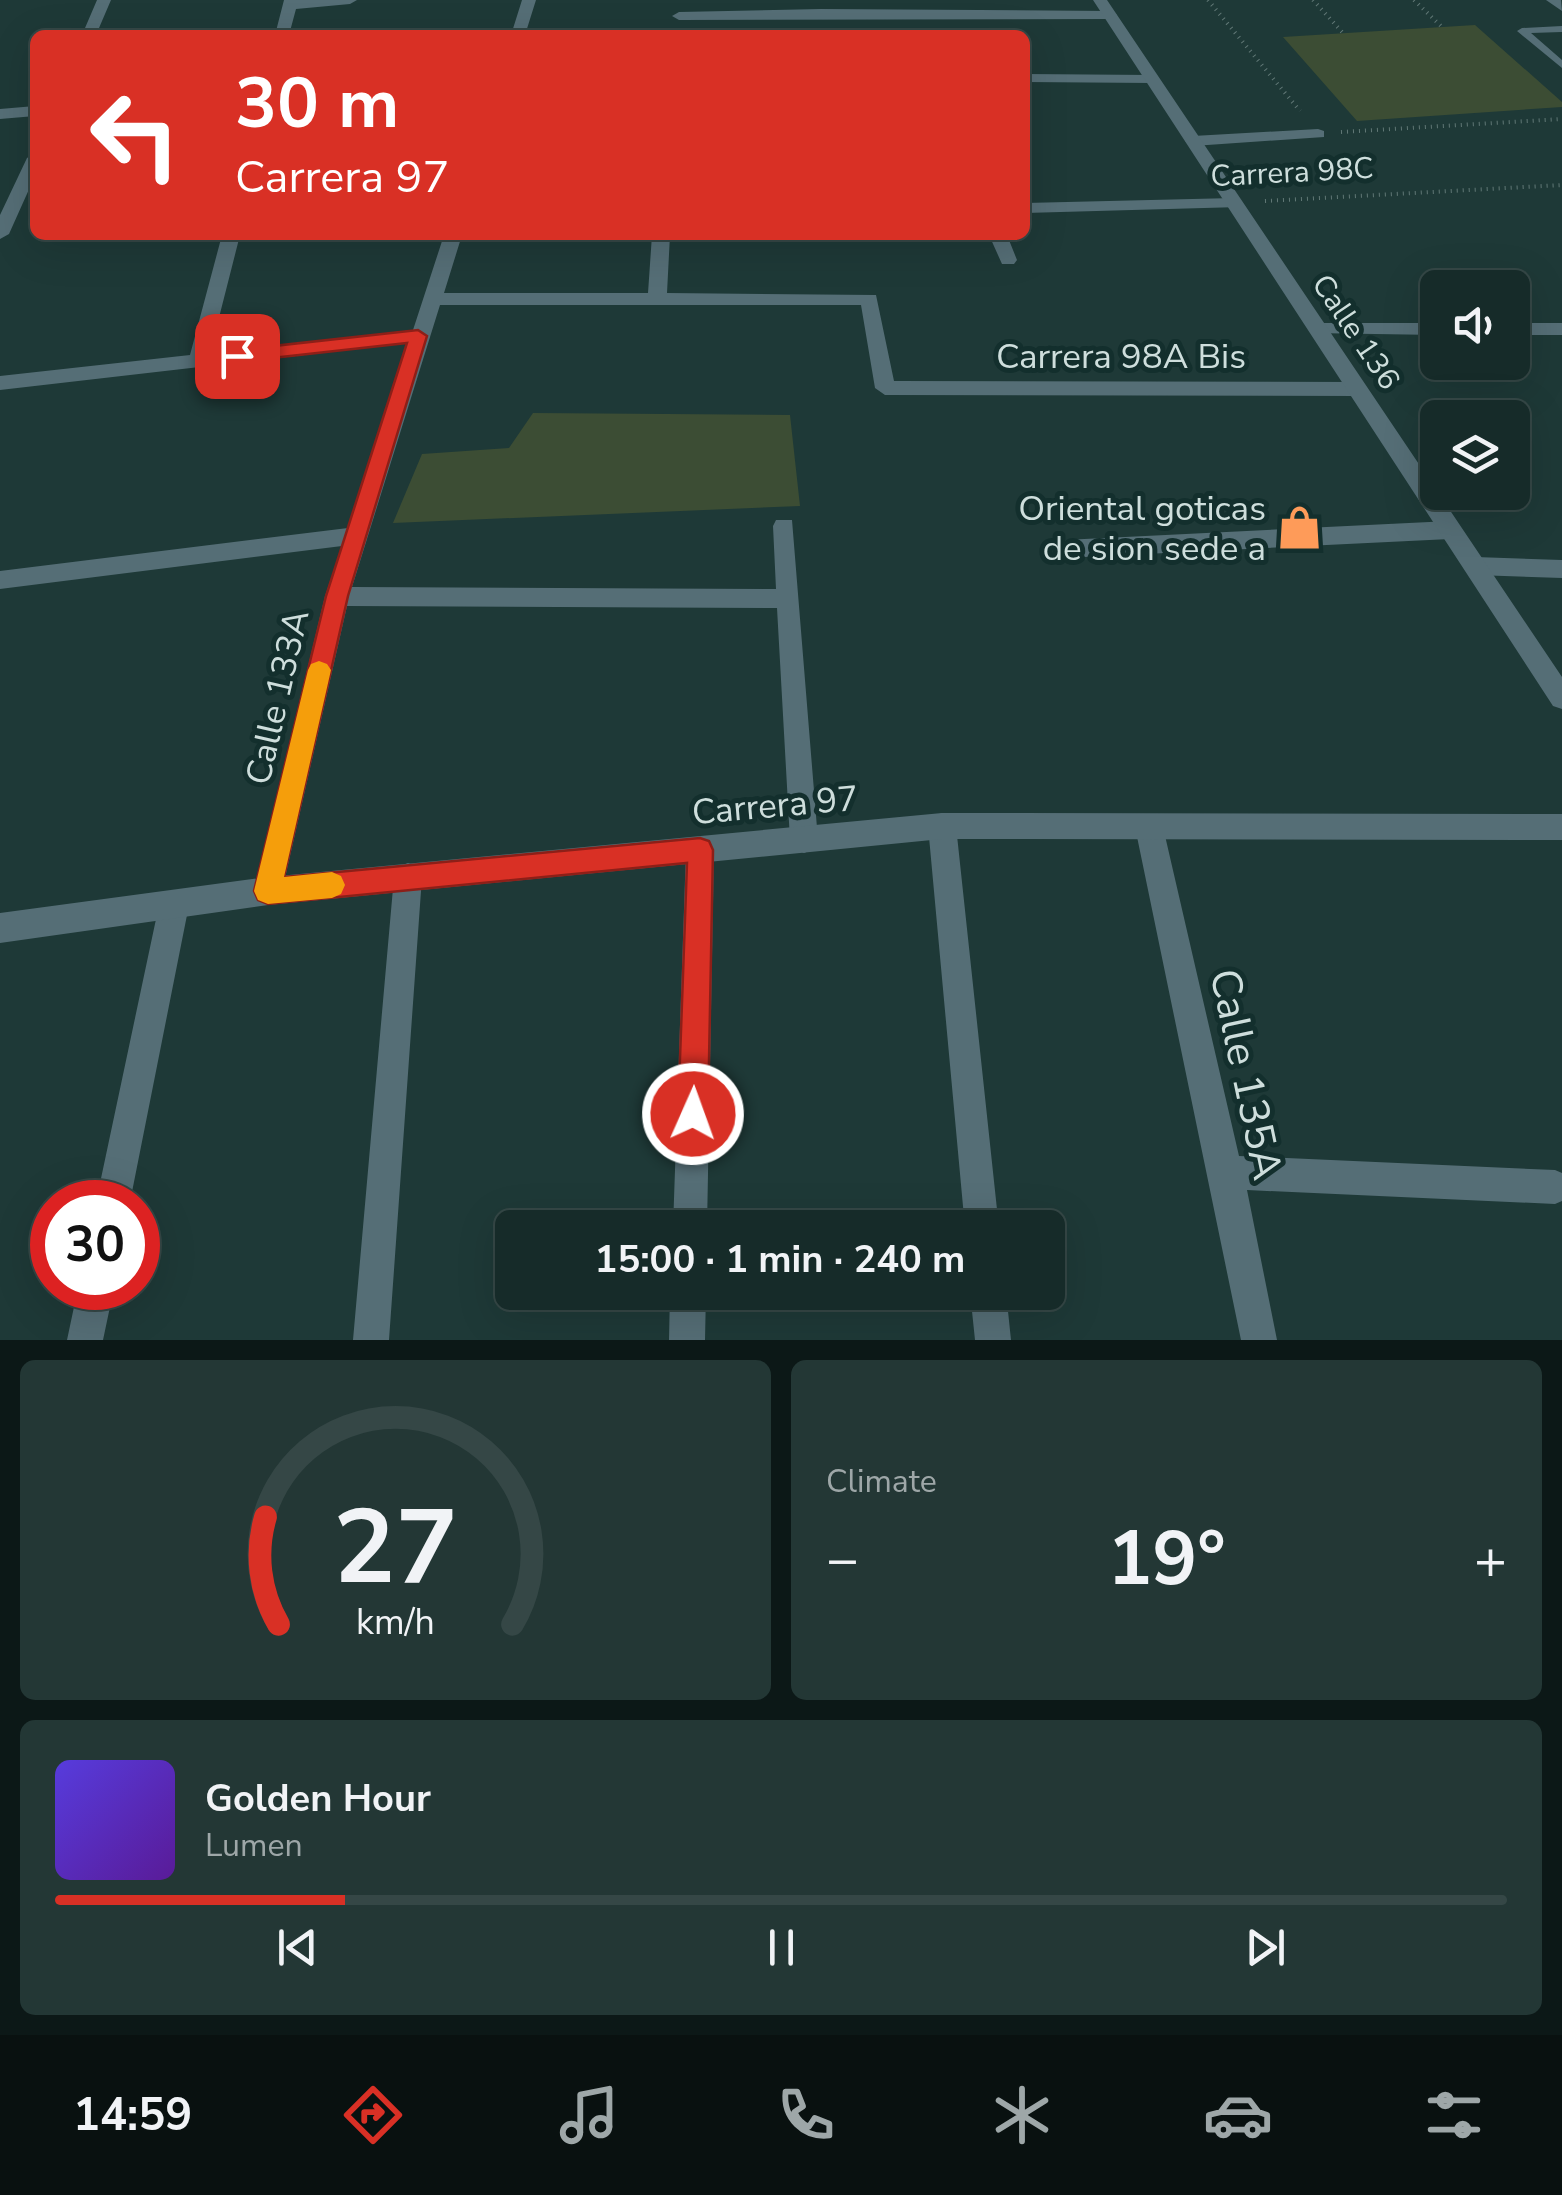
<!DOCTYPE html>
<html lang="en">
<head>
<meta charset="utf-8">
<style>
  body { margin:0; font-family:"Nunito Sans",sans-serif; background:#233735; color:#f1f3f6; height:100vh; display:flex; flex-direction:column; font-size:38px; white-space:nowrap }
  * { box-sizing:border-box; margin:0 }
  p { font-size:32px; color:#9ea7a8 }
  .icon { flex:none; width:55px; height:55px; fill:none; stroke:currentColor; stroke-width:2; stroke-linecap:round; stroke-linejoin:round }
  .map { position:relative; height:1340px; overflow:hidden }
  .sheet { display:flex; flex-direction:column; gap:20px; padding:20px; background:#0c1817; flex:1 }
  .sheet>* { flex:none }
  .banner { position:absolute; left:30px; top:30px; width:1000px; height:210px; border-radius:15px; box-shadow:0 10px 40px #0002,0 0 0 2px #354746; background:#d93025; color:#fff; overflow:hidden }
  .fabs { position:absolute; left:1420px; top:270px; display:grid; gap:20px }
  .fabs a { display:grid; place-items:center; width:110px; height:110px; border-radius:15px; background:#162b29; box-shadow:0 10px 40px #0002,0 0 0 2px #354746; font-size:50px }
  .speed { position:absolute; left:30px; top:1180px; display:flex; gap:20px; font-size:50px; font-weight:700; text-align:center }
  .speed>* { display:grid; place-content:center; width:130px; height:130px; border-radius:50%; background:#162b29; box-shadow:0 10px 40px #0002,0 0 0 2px #354746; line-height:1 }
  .speed .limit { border:15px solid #d22; background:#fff; color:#111 }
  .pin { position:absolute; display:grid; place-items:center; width:85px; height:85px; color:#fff; margin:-42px; border-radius:20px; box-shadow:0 5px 15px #0006 }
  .me { position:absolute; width:110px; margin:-55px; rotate:2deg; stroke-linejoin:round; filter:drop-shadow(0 0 8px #0008) }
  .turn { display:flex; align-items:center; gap:35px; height:210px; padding:0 40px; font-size:45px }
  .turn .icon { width:130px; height:130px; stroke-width:2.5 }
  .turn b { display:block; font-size:70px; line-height:85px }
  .big { font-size:75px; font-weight:700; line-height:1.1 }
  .sheet .card { flex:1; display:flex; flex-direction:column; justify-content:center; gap:15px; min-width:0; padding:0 35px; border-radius:15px; background:#233735 }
  .sheet .dial { align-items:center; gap:0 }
  .dial svg { height:260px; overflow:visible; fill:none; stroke:#354746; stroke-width:7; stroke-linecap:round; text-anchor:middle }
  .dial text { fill:#f1f3f6; stroke:none }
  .song { display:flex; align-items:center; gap:30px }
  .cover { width:120px; height:120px; border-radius:15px; background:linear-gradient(135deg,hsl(250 70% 55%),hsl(270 70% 35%)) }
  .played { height:10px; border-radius:5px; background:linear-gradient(90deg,#d93025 20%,#354746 20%) }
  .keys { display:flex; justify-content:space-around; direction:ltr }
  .heat { display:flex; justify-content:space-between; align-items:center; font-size:55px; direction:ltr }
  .sheet .tiles { flex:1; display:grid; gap:20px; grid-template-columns:1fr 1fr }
  .card:last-child { grid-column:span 2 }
  .trip { position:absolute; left:495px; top:1210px; width:570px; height:100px; border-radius:15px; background:#162b29; box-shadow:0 10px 40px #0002,0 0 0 2px #354746; font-weight:700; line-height:100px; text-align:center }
  .menu { display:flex; height:160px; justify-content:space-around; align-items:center; background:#091110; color:#9ea7a8 }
  .menu .icon { width:70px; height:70px }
  .menu .active { color:#d93025 }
  .menu b { font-size:45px; color:#f1f3f6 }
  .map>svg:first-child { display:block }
</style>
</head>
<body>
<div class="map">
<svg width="1562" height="1340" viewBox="0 0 1562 1340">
  <rect width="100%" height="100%" fill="#1e3937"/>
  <path fill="#3c4d34" d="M1475 25 1562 102V107L1357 121 1283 37Z
    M533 413 790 415 800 506 393 523 422 454 509 448Z"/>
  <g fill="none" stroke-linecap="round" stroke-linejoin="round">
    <path stroke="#617876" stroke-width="4" stroke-dasharray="1 5" stroke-linecap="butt" d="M1208 0 1300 111
      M1313 0 1343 33
      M1414 0 1442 27
      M1341 132 1562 119
      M1265 201 1562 185"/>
    <path fill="#556e76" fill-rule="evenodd" d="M1562 26V32L1531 33 1562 60V68L1517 31 1522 28Z"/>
    <path fill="#556e76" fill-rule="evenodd" d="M97 0H111L96 35H82Z
      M284 0H357L350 4 296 9 289 35H275Z
      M522 0H536L525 35H511Z
      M1546 0H1561L1562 11Z
      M821 9 1110 11 1117 15 1110 19 679 20 672 16 679 12Z
      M1025 74 1152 75 1159 79 1152 83 1025 82Z
      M35 106V116L0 119V109Z
      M1318 129 1324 131V137L1193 146 1185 141 1193 136Z
      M35 153V176L9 234 0 239V215L27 158Z
      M1234 198 1242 203 1240 207 1025 213V203Z
      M222 235H240L210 353 413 330 444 235H462L444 293H648L652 235H670L667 293 876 295 894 381 1358 382 1368 389 1358 396 885 395 875 388 861 305H440L352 587 776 589 773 526 776 520H792L818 840 814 849 804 853 794 849 790 840 777 608 347 606 282 891 278 901 268 905 258 901 254 891 325 596 342 546 0 589V571L348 528 409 343 0 390V376L190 355Z
      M989 235H1007L1017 260 1014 264H1002Z
      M1318 323H1438V335L1311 333 1308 329Z
      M1512 323H1562V335H1512Z
      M1450 521 1461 530 1450 539 1064 558 1053 549 1064 540Z
      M1475 557 1562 560V578L1475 575 1463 566Z
      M942 813 952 817 956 826 999 1228H965L928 826 932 817Z
      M1149 814 1159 818 1163 827 1239 1156 1555 1170 1562 1173V1201L1555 1204 1247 1190 1277 1340H1241L1135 827 1139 818Z
      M700 837 710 841 714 850 707 1228H673L686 850 690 841Z
      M408 863 418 867 422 877 389 1340H353L394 877 398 867Z
      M174 891 184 895 189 905 130 1202H96L159 905 164 895Z
      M78 1288H114L103 1340H67Z
      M670 1292H706L705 1340H669Z
      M970 1292H1006L1011 1340H975Z"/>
    <path fill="#556e76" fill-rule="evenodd" d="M1093 0H1107L1562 677V709L1553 706Z
      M942 813 1562 814V840L942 839 268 905 0 943V913L268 877Z"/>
  </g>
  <path fill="#d93025" stroke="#8d1f18" stroke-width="2.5" d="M418 330 427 336 348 596 284 877 700 838 709 841 713 850 708 1114 704 1125 693 1129 682 1125 678 1114 687 863 268 904 258 900 254 891 326 596 407 343 237 362 228 356 237 350Z"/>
  <path fill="#f59e0b" d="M319 661 327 664 331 670 284 877 332 872 341 876 345 885 341 894 332 898 268 904 258 900 254 891 308 670 311 664Z"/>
  <defs>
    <symbol id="shop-bare" viewBox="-9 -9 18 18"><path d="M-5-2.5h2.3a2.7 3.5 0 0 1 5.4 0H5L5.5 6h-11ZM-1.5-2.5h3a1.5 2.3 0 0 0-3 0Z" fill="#fe9b59" stroke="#132f2d" stroke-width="2.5" paint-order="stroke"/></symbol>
  </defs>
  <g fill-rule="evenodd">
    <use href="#shop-bare" x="1268" y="496" width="63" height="63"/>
  </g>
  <g text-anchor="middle" stroke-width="10" stroke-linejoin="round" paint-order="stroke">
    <g font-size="30" fill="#cededc" stroke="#132f2d">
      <text transform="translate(1292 172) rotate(-3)" y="10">Carrera 98C</text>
      <text transform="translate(1356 332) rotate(56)" y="10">Calle 136</text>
    </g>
    <g font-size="35" fill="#cededc" stroke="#132f2d">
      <text x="1121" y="368">Carrera 98A Bis</text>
      <text transform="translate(277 697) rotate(-77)" y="12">Calle 133A</text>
      <text transform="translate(775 805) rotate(-5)" y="12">Carrera 97</text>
    </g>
    <g font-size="35" fill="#cededc" stroke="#132f2d" text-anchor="end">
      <text x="1266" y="520">Oriental goticas<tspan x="1266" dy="40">de sion sede a</tspan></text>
    </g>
    <g font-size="42" fill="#cededc" stroke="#132f2d">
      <text transform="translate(1247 1074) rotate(78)" y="15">Calle 135A</text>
    </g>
  </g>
</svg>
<div class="fabs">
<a><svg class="icon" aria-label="sound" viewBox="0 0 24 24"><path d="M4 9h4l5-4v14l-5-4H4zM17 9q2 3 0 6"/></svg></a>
<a><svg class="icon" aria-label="layers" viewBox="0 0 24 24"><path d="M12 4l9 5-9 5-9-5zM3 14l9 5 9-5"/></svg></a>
</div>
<div class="speed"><div class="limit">30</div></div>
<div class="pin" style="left:237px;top:356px;background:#d93025"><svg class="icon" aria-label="arrive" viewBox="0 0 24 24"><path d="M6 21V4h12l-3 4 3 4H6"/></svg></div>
<svg class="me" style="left:693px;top:1114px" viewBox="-20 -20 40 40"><circle r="17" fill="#d93025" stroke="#fff" stroke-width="3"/><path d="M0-11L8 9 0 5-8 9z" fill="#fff"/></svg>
<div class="trip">15:00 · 1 min · 240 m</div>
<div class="banner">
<div class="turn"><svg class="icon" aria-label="left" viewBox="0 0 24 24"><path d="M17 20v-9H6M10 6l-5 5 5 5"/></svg><div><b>30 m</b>Carrera 97</div></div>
</div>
</div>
<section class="sheet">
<div class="tiles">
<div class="card dial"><svg viewBox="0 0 100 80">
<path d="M14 69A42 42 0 1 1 86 69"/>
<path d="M14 69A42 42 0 0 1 10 36" stroke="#d93025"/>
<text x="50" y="56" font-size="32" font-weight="700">27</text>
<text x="50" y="72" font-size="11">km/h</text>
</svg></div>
<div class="card"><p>Climate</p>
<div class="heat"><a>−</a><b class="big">19°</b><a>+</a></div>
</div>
<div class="card">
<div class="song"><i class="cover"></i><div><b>Golden Hour</b><p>Lumen</p></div></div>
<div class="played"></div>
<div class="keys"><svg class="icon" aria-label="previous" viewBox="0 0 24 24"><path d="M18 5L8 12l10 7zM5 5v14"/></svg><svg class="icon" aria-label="pause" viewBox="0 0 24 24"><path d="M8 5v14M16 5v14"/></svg><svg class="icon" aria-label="next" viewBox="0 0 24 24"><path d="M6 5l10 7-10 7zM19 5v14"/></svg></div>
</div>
</div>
</section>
<nav class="menu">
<b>14:59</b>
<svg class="icon active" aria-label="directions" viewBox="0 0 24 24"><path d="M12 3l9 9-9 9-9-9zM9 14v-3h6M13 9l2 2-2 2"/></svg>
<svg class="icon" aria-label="music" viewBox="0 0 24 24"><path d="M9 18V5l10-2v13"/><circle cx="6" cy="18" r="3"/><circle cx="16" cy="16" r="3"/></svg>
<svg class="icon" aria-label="phone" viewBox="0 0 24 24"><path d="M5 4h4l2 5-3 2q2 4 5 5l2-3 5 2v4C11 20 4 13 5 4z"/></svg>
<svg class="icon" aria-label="climate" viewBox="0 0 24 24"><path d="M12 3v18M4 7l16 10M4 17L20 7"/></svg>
<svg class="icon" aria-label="car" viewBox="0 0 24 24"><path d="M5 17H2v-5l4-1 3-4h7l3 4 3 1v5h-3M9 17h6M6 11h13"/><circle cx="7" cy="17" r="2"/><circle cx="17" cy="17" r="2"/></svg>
<svg class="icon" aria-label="filters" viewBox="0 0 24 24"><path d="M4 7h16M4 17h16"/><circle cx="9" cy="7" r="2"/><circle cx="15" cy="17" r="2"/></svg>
</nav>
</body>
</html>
